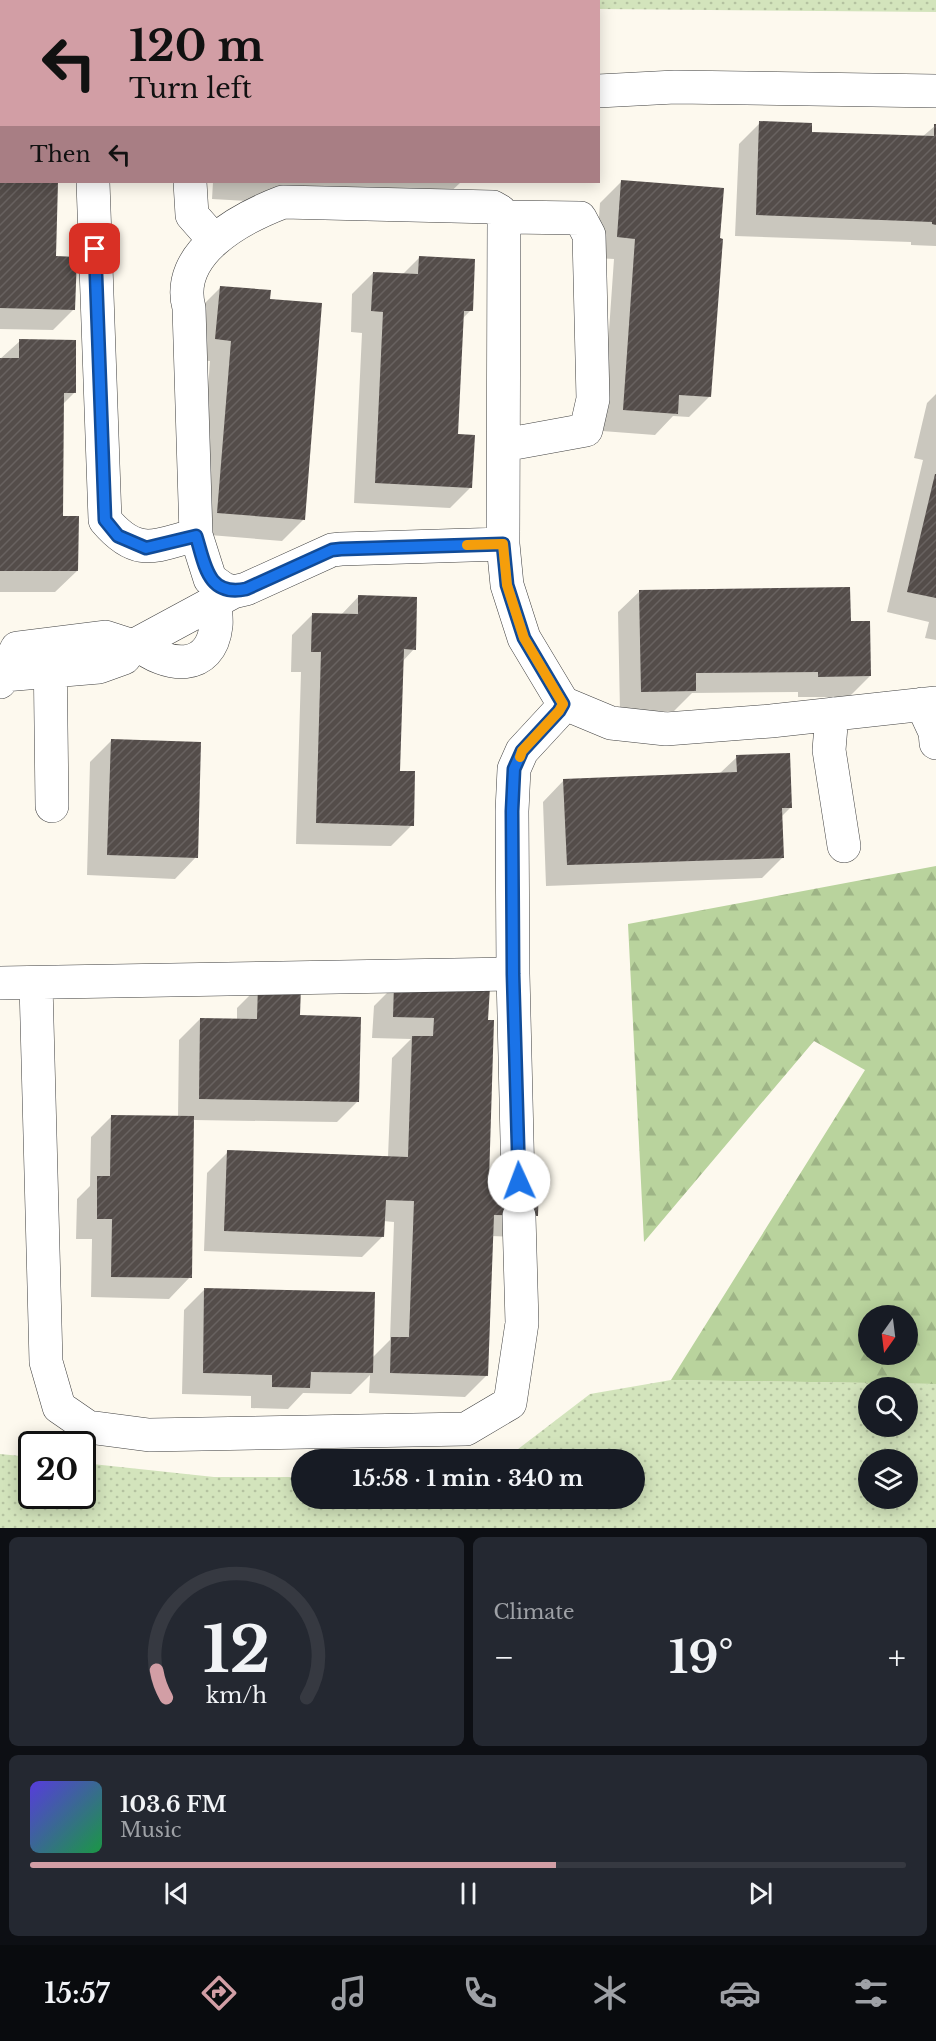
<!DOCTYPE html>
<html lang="en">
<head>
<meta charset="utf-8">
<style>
  body { margin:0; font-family:"Libre Baskerville",serif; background:#242831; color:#f1f3f6; height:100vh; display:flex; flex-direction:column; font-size:22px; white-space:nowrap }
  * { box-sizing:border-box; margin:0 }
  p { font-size:20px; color:#9ea1a6 }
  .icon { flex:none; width:33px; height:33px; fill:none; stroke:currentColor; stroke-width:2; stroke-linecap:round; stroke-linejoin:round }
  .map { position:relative; height:1528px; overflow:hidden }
  .details { display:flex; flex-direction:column; gap:9px; padding:9px; background:#0d0f14; flex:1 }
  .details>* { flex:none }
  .guide { position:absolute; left:0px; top:0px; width:600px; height:183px; box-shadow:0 3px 15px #0003; background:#d29ea5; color:#111; overflow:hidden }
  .needle { width:39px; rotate:194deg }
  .fabs { position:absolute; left:858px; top:1305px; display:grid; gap:12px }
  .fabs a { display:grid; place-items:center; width:60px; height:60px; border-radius:50%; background:#171b24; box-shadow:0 3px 15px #0003; font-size:30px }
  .speed { position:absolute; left:18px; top:1431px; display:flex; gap:12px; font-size:30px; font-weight:700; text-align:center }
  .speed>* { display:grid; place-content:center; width:78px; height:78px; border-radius:50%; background:#171b24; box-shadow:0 3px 15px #0003; line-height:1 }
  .speed .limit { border:3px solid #111; border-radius:9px; background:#fff; color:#111 }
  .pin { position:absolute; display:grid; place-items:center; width:51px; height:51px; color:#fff; margin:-26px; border-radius:12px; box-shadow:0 3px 9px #0006 }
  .me { position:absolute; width:66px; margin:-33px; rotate:358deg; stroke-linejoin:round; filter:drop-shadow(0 0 4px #0008) }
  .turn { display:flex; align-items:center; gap:21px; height:126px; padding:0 30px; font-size:27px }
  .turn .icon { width:78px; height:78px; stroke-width:2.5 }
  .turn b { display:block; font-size:42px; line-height:51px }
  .then { display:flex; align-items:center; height:57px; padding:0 30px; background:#0003; gap:12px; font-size:22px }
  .big { font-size:45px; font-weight:800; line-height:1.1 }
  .details .tile { flex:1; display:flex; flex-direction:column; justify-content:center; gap:9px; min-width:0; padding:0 21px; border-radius:9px; background:#242831 }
  .details .dial { align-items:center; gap:0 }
  .dial svg { height:156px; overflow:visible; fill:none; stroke:#363941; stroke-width:7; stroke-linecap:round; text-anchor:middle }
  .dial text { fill:#f1f3f6; stroke:none }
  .song { display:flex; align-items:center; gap:18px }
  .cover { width:72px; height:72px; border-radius:9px; background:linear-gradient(135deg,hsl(250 70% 55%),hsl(140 70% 35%)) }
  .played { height:6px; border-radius:3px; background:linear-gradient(90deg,#d29ea5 60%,#363941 60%) }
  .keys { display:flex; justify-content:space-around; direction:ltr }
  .heat { display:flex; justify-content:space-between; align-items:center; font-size:33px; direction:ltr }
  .details .tiles { flex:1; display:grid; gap:9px; grid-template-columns:1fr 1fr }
  .tile:last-child { grid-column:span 2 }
  .trip { position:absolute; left:291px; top:1449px; width:354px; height:60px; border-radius:30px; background:#171b24; box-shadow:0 3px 15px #0003; font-weight:800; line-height:60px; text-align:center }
  .menu { display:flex; height:96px; justify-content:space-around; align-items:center; background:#090b0e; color:#9ea1a6 }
  .menu .icon { width:42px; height:42px }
  .menu .selected { color:#d29ea5 }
  .menu b { font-size:27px; color:#f1f3f6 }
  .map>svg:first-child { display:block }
</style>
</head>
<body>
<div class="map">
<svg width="936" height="1528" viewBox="0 0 936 1528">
  <defs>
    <pattern id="grass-dots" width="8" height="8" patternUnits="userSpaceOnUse" patternTransform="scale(1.5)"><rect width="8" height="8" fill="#d3e4bc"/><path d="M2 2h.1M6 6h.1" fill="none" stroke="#b4c2a0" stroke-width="1.8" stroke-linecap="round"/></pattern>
    <pattern id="forest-firs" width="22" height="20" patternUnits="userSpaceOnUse" patternTransform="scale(1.5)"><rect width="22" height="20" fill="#b9d39d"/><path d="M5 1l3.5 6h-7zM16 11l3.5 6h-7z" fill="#9eb486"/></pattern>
    <pattern id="building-hatch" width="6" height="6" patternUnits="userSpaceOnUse" patternTransform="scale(1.5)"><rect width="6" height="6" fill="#544d4a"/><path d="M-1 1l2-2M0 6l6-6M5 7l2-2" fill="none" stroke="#686260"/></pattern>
  </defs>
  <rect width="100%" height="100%" fill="#fdf9ee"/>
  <path fill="url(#grass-dots)" fill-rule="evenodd" d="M0 0H936V12L599 9 598 2H1Z
    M671 1380 936 1384V1528H0V1454L31 1457 32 1496H82L83 1463 214 1477H301L302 1498H634V1460L505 1459 590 1394ZM868 1388H908V1426H868ZM868 1460H908V1498H868Z"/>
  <path fill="url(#forest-firs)" fill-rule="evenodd" d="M936 866V1384L671 1380 865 1070 814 1041 644 1242 628 924ZM868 1316H908V1354H868Z"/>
  <path fill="#0003" d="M2 89V182H56L54 258 74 309 53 330 0 329V90Z
    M760 123 810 133 922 137 936 125V246L911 245V242L735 236 739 144Z
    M213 182H461L441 201 390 191 280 186 265 202 212 199Z
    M621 182 710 396 689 417 673 416 655 435 602 431 614 259 596 258 600 203Z
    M420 257 471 310 462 319 457 436 471 487 450 508 354 503 362 333 351 332 352 294 373 273 402 275Z
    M220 288 268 301 303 520 282 541 197 534 210 361 195 360 199 309Z
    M20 341 75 392 62 405 61 518 77 571 55 592H0V359Z
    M936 394V640L925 638 929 622 887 612 923 460 914 458 927 403Z
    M640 591 849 623 870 676 849 697H798V692L692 693 674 711 620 712 618 612Z
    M359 596 414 649 402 662 399 772 412 825 391 846 296 844 301 672H291L292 635 313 614 341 615Z
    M111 741 196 857 175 879 87 875 90 762Z
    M737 757 791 807 781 817 783 857 762 878 546 886 543 802 564 780 719 774Z
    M395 985 488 988 487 1182 536 1216 515 1237 491 1236 486 1376 465 1397 369 1393 370 1375 351 1394 303 1393 288 1409 251 1408V1396L182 1394 184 1310 205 1289 372 1358 390 1340 394 1222 383 1221V1236L362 1257 204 1251 207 1173 228 1152 388 1157 392 1058 411 1039 372 1038 374 1006Z
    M259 986 299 1017 358 1101 337 1122 193 1120 190 1277 169 1299 91 1297 92 1239H76L77 1199 90 1186 91 1137 112 1116 178 1118 179 1040 200 1019 237 1020V1008Z"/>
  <path fill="url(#building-hatch)" d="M759 121 812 123V132L934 136V124H936V225L932 224V222L756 215Z
    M621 180 724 188 720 238 723 239 711 397 679 395 678 414 623 410 635 239 617 237Z
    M0 182H58L56 256 77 257 75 310 0 308Z
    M419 256 475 259 473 311H464L458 434 475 435 472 488 375 483 383 312 371 311 373 272 418 274Z
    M220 286 271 290 270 299 322 303 305 520 217 513 231 341 215 339Z
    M19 339 76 340V393H64L63 516H79L78 571H0V358H19Z
    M935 474H936V598L907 592Z
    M850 587 851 621H870L871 676 818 677V672L696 673V691L641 692 639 590Z
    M358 595 417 597 416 650 404 649 400 771H415L414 826 316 823 321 652H311L312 613 358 614Z
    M111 739 201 742 198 858 107 855Z
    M790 753 792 808H782L784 858 567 865 563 779 737 772 736 755Z
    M394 984 490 987 488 1020H494L489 1180 539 1182 538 1216 494 1215 488 1376 390 1373 391 1337H409L414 1201 386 1200 384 1237 224 1231 227 1150 408 1157 412 1036H433L434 1018 393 1017Z
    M258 985 301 986 300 1015 361 1017 359 1102 199 1099 200 1018 257 1019Z
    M111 1115 194 1116 192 1278 111 1277 112 1219H97V1176H110Z
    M204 1288 375 1292 373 1373 311 1372 310 1388 272 1387V1375L203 1373Z"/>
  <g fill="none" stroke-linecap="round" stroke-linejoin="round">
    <defs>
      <path id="minor" d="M598 91 675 87 936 91
        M93 182 105 520C137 558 154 546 196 535
        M190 182 192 215 214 240
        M504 445 586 430 593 399 589 235 580 218 504 217
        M503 544 341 549 332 550 246 589 233 592 224 589 210 579 196 535 189 308C174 253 241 218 283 202L493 207 500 211 504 217 503 544 507 585 524 638 563 703 559 711 522 751 514 769 512 811 513 974
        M50 644 52 806
        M138 644C166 668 211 673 216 626 217 618 215 610 215 602
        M4 675 99 667 124 658 133 646 233 592
        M0 682 17 648 105 637 133 646
        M563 703 611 723 666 729 771 721 936 703
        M922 704 935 732 936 743
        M832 714 829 750 844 846
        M0 983 513 974 518 1181
        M36 984 46 1362 59 1407 88 1427 149 1435 466 1429 510 1403 522 1323 519 1216"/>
    </defs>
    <use href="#minor" stroke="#404040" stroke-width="34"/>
    <use href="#minor" stroke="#fff" stroke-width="33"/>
  </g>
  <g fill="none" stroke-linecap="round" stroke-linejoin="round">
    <defs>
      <path id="route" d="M95 249 105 520 118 536 146 548 196 536C205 564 207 597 246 589L332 550 341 549 503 544 507 585 524 638 563 704 559 711 522 751 514 769 512 811 513 974 519 1181"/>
    </defs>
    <use href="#route" stroke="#114b97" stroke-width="15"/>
    <use href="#route" stroke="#1a73e8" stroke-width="10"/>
    <path stroke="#f59e0b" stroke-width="10" d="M467 545 503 544 507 585 524 638 563 704 559 711 522 751 520 757"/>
  </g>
</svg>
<div class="fabs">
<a><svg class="needle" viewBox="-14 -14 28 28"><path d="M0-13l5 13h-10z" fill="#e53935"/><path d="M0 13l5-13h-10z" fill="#9ea1a6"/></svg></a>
<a><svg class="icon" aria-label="search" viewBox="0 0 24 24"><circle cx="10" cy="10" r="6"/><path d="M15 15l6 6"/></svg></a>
<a><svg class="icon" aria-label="layers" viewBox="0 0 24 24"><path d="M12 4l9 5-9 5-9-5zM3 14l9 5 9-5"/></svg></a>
</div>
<div class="speed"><div class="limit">20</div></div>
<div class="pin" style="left:95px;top:249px;background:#d93025"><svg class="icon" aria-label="arrive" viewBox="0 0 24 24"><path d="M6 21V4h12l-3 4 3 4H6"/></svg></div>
<svg class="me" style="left:519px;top:1181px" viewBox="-20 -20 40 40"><circle r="19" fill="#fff"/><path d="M0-13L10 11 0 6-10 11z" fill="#1a73e8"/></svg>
<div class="trip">15:58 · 1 min · 340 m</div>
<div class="guide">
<div class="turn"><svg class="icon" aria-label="left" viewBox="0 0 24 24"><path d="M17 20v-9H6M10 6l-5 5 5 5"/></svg><div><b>120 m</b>Turn left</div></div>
<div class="then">Then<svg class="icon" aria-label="left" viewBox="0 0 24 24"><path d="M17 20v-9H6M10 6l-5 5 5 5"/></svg></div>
</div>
</div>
<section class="details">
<div class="tiles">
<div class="tile dial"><svg viewBox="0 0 100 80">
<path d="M14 69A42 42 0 1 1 86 69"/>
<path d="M14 69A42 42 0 0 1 9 55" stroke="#d29ea5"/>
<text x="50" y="56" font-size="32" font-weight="700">12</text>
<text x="50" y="72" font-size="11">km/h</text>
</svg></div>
<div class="tile"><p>Climate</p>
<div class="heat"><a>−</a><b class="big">19°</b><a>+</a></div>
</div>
<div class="tile">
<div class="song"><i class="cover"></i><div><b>103.6 FM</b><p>Music</p></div></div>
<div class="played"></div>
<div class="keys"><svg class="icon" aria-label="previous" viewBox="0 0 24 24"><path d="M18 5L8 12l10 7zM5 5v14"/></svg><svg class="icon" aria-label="pause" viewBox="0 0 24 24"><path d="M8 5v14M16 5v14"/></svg><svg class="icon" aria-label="next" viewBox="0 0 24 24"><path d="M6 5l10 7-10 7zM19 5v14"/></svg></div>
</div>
</div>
</section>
<nav class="menu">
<b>15:57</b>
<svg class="icon selected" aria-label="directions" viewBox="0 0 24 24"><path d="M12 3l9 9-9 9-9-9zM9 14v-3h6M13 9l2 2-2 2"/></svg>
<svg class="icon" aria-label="music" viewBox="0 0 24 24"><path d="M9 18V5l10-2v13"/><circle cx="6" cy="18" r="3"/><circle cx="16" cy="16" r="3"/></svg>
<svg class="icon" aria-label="phone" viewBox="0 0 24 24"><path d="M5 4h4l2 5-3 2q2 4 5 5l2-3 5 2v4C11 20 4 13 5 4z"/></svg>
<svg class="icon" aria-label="climate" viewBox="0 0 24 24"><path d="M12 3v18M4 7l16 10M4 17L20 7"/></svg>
<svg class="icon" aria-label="car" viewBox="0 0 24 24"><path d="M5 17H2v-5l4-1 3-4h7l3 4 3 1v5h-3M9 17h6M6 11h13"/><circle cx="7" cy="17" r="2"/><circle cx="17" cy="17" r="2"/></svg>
<svg class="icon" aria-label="filters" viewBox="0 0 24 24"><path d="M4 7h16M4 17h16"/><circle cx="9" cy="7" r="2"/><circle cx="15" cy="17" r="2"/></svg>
</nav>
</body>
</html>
